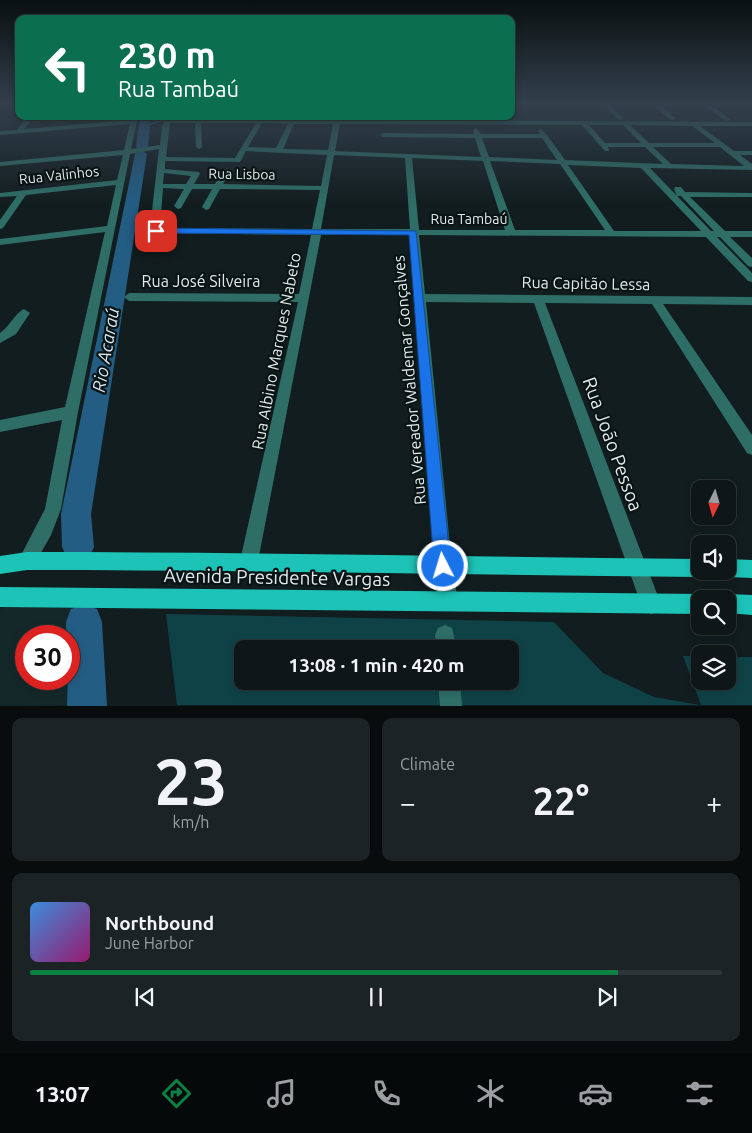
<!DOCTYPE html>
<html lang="en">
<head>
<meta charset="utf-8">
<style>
  body { margin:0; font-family:Ubuntu,sans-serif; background:#1c2324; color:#f1f3f6; height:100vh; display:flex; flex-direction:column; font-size:19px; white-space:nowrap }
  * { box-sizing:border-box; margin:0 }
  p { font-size:16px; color:#9b9fa1 }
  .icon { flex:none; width:28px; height:28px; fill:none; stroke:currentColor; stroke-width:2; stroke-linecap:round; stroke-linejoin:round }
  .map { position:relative; height:706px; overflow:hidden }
  .details { display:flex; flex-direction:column; gap:12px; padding:12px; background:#080c0d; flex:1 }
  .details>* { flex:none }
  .banner { position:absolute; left:15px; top:15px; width:500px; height:105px; border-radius:10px; box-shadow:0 2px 8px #0003,0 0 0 1px #2e3536; background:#0b6e4f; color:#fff; overflow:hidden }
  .needle { width:32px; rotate:185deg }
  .tools { position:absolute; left:691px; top:480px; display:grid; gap:10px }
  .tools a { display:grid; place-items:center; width:45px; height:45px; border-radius:10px; background:#0e1617; box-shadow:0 2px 8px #0003,0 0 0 1px #2e3536; font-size:25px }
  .speed { position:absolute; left:15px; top:625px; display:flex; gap:10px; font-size:25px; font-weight:700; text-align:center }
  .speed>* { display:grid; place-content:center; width:65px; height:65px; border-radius:50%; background:#0e1617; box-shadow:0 2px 8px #0003,0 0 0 1px #2e3536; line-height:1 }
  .speed .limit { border:8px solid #d22; background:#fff; color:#111 }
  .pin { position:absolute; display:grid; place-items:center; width:42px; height:42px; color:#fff; margin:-21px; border-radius:10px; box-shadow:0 2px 8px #0006 }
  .me { position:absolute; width:55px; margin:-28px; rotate:355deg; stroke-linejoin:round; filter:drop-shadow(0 0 4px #0008) }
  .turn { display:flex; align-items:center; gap:18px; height:105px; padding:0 20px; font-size:22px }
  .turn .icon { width:65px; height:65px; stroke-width:2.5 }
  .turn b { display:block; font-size:35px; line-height:42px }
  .big { font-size:38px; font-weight:700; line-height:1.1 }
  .details .tile { flex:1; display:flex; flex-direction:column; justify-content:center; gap:8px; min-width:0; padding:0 18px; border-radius:10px; background:#1c2324 }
  .details .dial { align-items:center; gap:0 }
  .dial b { font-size:65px; line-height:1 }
  .song { display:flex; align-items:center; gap:15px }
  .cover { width:60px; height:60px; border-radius:8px; background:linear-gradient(135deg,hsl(210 70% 55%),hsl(320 70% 35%)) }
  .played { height:5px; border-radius:2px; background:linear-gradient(90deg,#0b8043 85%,#2e3536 85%) }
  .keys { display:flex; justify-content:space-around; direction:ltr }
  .heat { display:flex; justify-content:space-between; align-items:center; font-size:28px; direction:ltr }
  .details .tiles { flex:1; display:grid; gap:12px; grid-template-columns:1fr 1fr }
  .tile:last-child { grid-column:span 2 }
  .trip { position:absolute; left:234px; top:640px; width:285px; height:50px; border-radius:10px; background:#0e1617; box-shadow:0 2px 8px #0003,0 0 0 1px #2e3536; font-weight:700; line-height:50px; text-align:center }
  .dock { display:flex; height:80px; justify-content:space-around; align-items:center; background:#060909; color:#9b9fa1 }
  .dock .icon { width:35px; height:35px }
  .dock .current { color:#0b8043 }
  .dock b { font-size:22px; color:#f1f3f6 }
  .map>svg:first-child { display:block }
</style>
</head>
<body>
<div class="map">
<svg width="752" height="706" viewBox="0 0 752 706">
  <rect width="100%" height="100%" fill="#121d1f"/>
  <path fill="#14282a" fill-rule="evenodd" d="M4 596 88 598V705L0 706V611ZM26 636H69V679H26Z"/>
  <path fill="#0f4247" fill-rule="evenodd" d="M166 614 554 622 603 673 654 697 700 705H177ZM242 649H510V681H242Z
    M683 656H700V681H728V657H752V705H701Z"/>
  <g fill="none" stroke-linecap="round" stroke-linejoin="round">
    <path stroke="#235d84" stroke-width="2" d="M145 126 167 118 326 120"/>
    <path fill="#235d84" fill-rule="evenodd" d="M140 116H151L148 147 143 151 147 154 91 514 94 547 89 558 78 563 67 558 62 547 61 514 135 154 140 150 136 147Z
      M84 604 97 609 102 622 107 706H67L69 636H66V622L71 609Z"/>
    <path fill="#2e6e67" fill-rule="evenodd" d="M604 105H610L623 118V120H619Z
      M653 105H660L676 119 671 120Z
      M704 105H711L731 120 726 121Z
      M28 116H35L24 129 131 120 132 116H138L131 149 160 145 162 127 166 116H172L171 119 334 120 335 116H341L340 120 752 122V126H700L734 151H752V155H740L752 164V170L650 168 711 231H714L681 196H677L674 189 675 187H681L685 192 752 193V197H690L725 231H752V237H730L752 258V267L748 266 720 237H717L752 273V282L748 281 706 237 419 235 425 294 752 297V305L663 304 752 435V455L747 453 652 304 545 303 661 604 658 611 651 614 644 611 641 604 534 303 426 302 452 566 458 601 455 608 448 611 441 608 438 601 434 566 410 235H321L258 561 255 567 249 570 243 567 240 561 298 302 129 301 124 297 129 293 299 294 311 235 155 233 150 228 159 149 130 154 78 412 61 509 51 535 33 567 27 570 21 567 18 561 45 509 62 420 0 432V420L65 407 105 232 0 245V239L107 226 116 185 26 195 3 228 0 229V220L17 196 0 197V193L117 180 123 155 0 166V162L124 150 130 124 0 135V131L17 130ZM170 123H195L196 147 199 149 202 147 201 123H256L235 158 166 157ZM262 123 288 124 276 148 248 147ZM294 124H333L328 150 283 149ZM340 124 582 125 605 151H609L608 147H645L663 164 565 160 547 135 541 129 538 131 540 134H481L476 128 473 130 474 134 383 133 380 135 383 137 475 138 481 157 335 151ZM589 125H623L641 143H605ZM630 125 692 126 715 143H649ZM482 138H542L557 160 489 157ZM653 147H720L744 166 671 164ZM246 151 327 155 321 186 223 184 231 171 227 169H224L215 184H194L200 174 199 172 165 169V161L237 162H240ZM334 155 405 158 410 229H321ZM412 158 483 161 505 230H419ZM490 161 560 164 605 230H515ZM568 165 641 168 701 231H614ZM164 173 191 176 186 184H163ZM163 188 184 189 174 206 178 209 181 208 192 189H212L202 207 206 210 209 209 220 189 320 190 312 229 160 228Z
      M24 309 30 313 16 334 0 343V333C9 327 16 312 24 309Z
      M445 625 452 628 457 649H437L435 635 438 628Z
      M438 681H460L462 706H440Z"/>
    <path fill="#1dc3b6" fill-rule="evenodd" d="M27 552C251 552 476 557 700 559V571H708L706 574 700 577C476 575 251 570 27 570L0 574V556Z
      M728 559 752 560V578L728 577 722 574 720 571H728Z
      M0 587 700 594 707 599H700V614L0 607Z
      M728 594 752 595V615L728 613V599H721Z"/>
  </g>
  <linearGradient id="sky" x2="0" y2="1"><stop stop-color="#0a1011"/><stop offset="0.51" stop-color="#33404d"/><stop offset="1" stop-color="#33404d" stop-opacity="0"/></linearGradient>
  <rect width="752" height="204" fill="url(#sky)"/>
  <path fill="#1a73e8" stroke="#114b97" d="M156 228 416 231 451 566 448 572 443 574 437 572 434 566 409 235 154 233 152 231Z"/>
  <g text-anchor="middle" stroke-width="4.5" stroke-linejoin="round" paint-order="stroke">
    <g font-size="14" fill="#e1e9ea" stroke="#091415">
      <text transform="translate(242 174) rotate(1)" y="5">Rua Lisboa</text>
      <text transform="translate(59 175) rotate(-6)" y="5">Rua Valinhos</text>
      <text x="469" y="224">Rua Tambaú</text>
    </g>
    <g font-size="16" fill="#e1e9ea" stroke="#091415">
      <text x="201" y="287">Rua José Silveira</text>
      <text transform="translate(586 283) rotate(1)" y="6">Rua Capitão Lessa</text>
      <text transform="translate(276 351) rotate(-79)" y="6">Rua Albino Marques Nabeto</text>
      <text transform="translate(409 380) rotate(-95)" y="6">Rua Vereador Waldemar Gonçalves</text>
    </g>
    <g font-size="18" font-style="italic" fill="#d7e6f3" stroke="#091415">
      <text transform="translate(106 350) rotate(-80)" y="6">Rio Acaraú</text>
    </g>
    <g font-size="19" fill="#e1e9ea" stroke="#091415">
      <text transform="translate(613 444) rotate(70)" y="7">Rua João Pessoa</text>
      <text transform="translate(277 577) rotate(1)" y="7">Avenida Presidente Vargas</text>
    </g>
  </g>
</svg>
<div class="tools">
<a><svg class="needle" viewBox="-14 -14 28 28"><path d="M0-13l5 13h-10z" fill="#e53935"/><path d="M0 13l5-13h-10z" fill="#9b9fa1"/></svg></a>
<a><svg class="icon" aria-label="sound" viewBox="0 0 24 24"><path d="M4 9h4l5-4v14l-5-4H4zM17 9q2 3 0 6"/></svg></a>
<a><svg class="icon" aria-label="search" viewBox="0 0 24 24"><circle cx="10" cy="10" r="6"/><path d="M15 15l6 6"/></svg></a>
<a><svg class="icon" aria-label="layers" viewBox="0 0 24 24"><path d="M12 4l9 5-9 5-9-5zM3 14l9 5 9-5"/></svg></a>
</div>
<div class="speed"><div class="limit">30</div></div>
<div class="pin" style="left:156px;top:231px;background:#d93025"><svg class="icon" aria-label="arrive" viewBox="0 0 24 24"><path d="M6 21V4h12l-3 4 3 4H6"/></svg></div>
<svg class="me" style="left:443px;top:566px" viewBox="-20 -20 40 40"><circle r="17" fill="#1a73e8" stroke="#fff" stroke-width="3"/><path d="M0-11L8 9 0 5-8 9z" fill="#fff"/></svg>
<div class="trip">13:08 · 1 min · 420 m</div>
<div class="banner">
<div class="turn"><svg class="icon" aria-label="left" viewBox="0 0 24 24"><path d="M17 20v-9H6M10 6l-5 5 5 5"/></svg><div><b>230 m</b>Rua Tambaú</div></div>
</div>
</div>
<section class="details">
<div class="tiles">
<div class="tile dial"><b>23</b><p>km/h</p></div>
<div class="tile"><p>Climate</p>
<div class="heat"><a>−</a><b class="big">22°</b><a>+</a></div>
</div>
<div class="tile">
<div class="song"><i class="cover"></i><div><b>Northbound</b><p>June Harbor</p></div></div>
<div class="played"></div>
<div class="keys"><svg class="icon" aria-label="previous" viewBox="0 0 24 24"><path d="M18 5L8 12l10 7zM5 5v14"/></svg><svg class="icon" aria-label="pause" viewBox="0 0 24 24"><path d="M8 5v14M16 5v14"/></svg><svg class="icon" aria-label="next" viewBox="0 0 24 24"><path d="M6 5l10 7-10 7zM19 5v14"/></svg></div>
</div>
</div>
</section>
<nav class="dock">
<b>13:07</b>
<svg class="icon current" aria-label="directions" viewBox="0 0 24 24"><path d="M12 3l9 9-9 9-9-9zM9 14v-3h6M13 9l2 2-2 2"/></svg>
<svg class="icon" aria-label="music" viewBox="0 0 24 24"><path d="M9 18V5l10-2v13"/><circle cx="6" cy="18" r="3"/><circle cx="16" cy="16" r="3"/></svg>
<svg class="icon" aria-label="phone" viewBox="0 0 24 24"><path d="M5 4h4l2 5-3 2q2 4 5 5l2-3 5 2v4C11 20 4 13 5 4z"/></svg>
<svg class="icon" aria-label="climate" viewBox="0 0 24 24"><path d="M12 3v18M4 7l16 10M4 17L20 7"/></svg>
<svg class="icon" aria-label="car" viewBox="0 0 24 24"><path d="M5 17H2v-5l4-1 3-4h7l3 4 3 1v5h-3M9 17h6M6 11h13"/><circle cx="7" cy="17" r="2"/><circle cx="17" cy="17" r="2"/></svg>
<svg class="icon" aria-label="filters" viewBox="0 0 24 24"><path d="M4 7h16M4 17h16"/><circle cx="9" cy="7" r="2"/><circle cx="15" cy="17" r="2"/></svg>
</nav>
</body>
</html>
